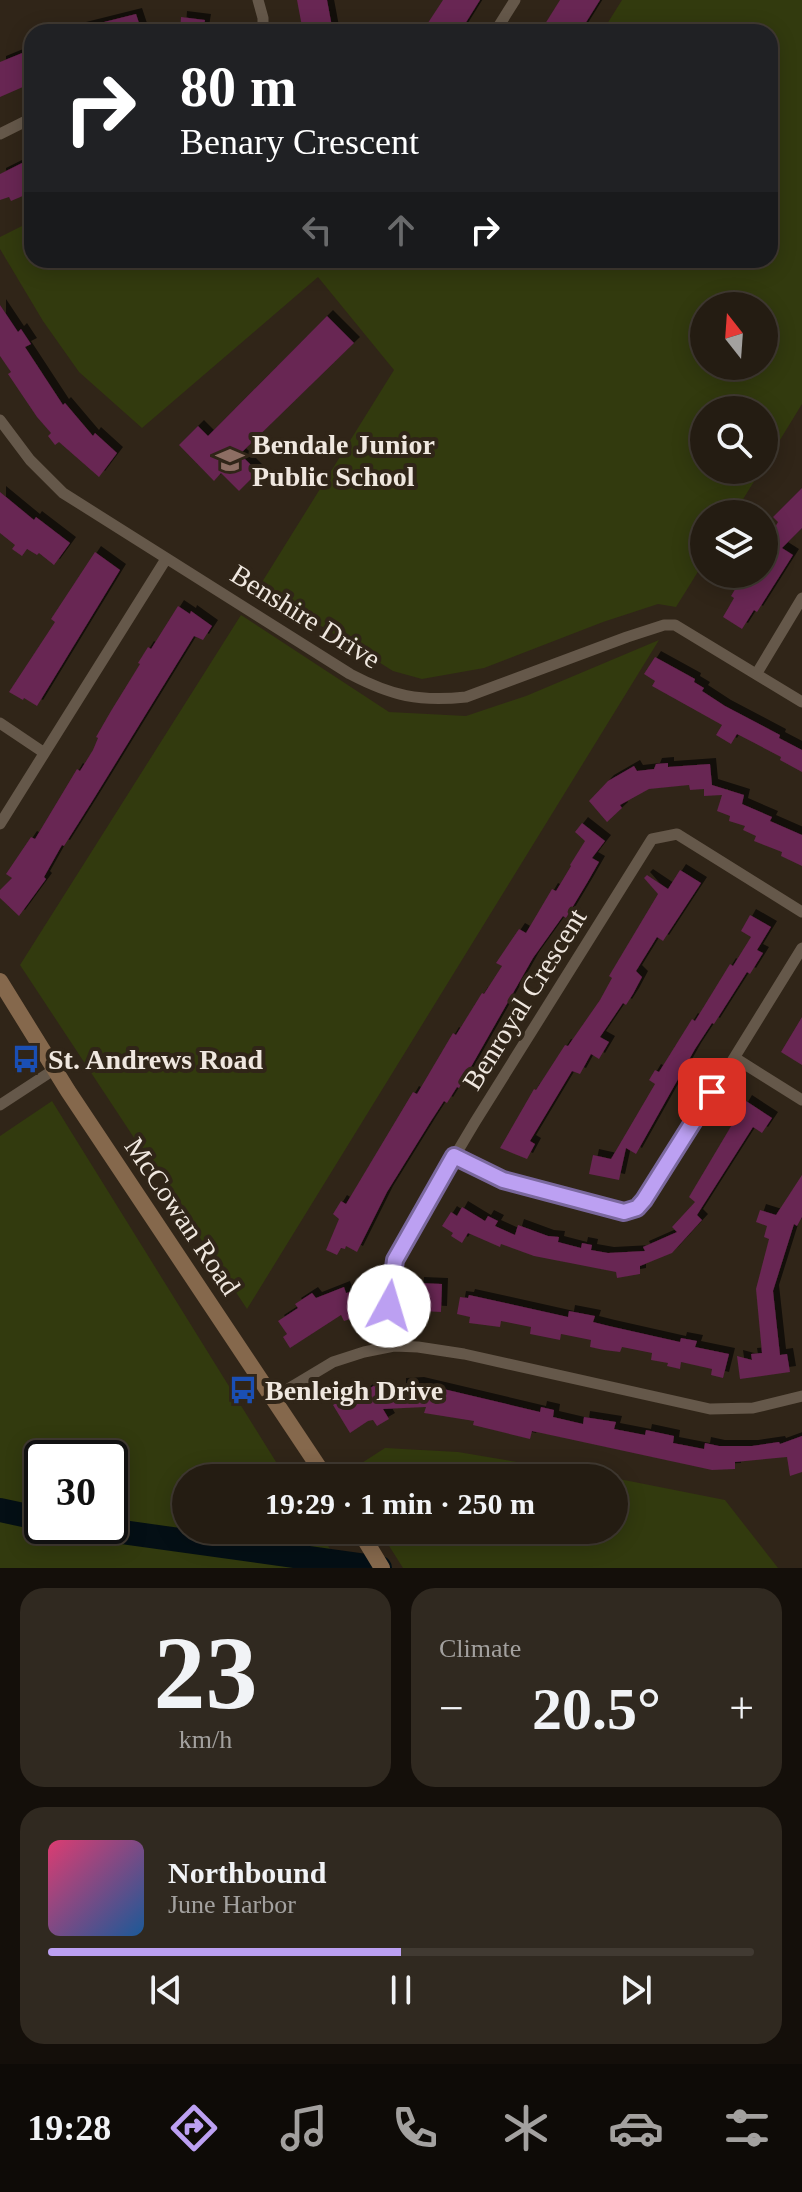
<!DOCTYPE html>
<html lang="en">
<head>
<meta charset="utf-8">
<style>
  body { margin:0; font-family:"Times New Roman",serif; background:#302920; color:#f1f3f6; height:100vh; display:flex; flex-direction:column; font-size:30px; white-space:nowrap }
  * { box-sizing:border-box; margin:0 }
  p { font-size:26px; color:#a3a19f }
  .icon { flex:none; width:44px; height:44px; fill:none; stroke:currentColor; stroke-width:2; stroke-linecap:round; stroke-linejoin:round }
  .map { position:relative; height:1568px; overflow:hidden }
  .sheet { display:flex; flex-direction:column; gap:20px; padding:20px; background:#140f0a; flex:1 }
  .sheet>* { flex:none }
  .guide { position:absolute; left:24px; top:24px; width:754px; height:244px; border-radius:24px; box-shadow:0 4px 20px #0003,0 0 0 2px #413a32; background:#202124; color:#fff; overflow:hidden }
  .needle { width:52px; rotate:343deg }
  .tools { position:absolute; left:690px; top:292px; display:grid; gap:16px }
  .tools a { display:grid; place-items:center; width:88px; height:88px; border-radius:50%; background:#241c12; box-shadow:0 4px 20px #0003,0 0 0 2px #413a32; font-size:40px }
  .speed { position:absolute; left:24px; top:1440px; display:flex; gap:16px; font-size:40px; font-weight:700; text-align:center }
  .speed>* { display:grid; place-content:center; width:104px; height:104px; border-radius:50%; background:#241c12; box-shadow:0 4px 20px #0003,0 0 0 2px #413a32; line-height:1 }
  .speed .limit { border:4px solid #111; border-radius:12px; background:#fff; color:#111 }
  .pin { position:absolute; display:grid; place-items:center; width:68px; height:68px; color:#fff; margin:-34px; border-radius:16px; box-shadow:0 4px 12px #0006 }
  .me { position:absolute; width:88px; margin:-44px; rotate:6deg; stroke-linejoin:round; filter:drop-shadow(0 0 6px #0008) }
  .turn { display:flex; align-items:center; gap:28px; height:168px; padding:0 24px; font-size:36px }
  .turn .icon { width:104px; height:104px; stroke-width:2.5 }
  .turn b { display:block; font-size:56px; line-height:68px }
  .lanes { display:flex; align-items:center; height:76px; padding:0 24px; background:#0003; justify-content:center; gap:40px; direction:ltr }
  .lanes .off { opacity:.35 }
  .big { font-size:60px; font-weight:700; line-height:1.1 }
  .sheet .tile { flex:1; display:flex; flex-direction:column; justify-content:center; gap:12px; min-width:0; padding:0 28px; border-radius:24px; background:#302920 }
  .sheet .dial { align-items:center; gap:0 }
  .dial b { font-size:104px; line-height:1 }
  .song { display:flex; align-items:center; gap:24px }
  .cover { width:96px; height:96px; border-radius:12px; background:linear-gradient(135deg,hsl(340 70% 55%),hsl(210 70% 35%)) }
  .played { height:8px; border-radius:4px; background:linear-gradient(90deg,#bca0f2 50%,#413a32 50%) }
  .keys { display:flex; justify-content:space-around; direction:ltr }
  .heat { display:flex; justify-content:space-between; align-items:center; font-size:44px; direction:ltr }
  .sheet .tiles { flex:1; display:grid; gap:20px; grid-template-columns:1fr 1fr }
  .tile:last-child { grid-column:span 2 }
  .trip { position:absolute; left:172px; top:1464px; width:456px; height:80px; border-radius:40px; background:#241c12; box-shadow:0 4px 20px #0003,0 0 0 2px #413a32; font-weight:700; line-height:80px; text-align:center }
  .tabs { display:flex; height:128px; justify-content:space-around; align-items:center; background:#0e0b07; color:#a3a19f }
  .tabs .icon { width:56px; height:56px }
  .tabs .active { color:#bca0f2 }
  .tabs b { font-size:36px; color:#f1f3f6 }
  .map>svg:first-child { display:block }
</style>
</head>
<body>
<div class="map">
<svg width="802" height="1568" viewBox="0 0 802 1568">
  <defs>
    <filter id="shadow"><feDropShadow dx="6" dy="-6" stdDeviation="0" flood-color="#0009"/></filter>
  </defs>
  <rect width="100%" height="100%" fill="#302518"/>
  <path fill="#323a0e" fill-rule="evenodd" d="M622 0H802V404L764 466V410H704V470H761L734 514H704V562L676 607 658 604 603 622 484 668 422 679 393 671 259 587 394 370 318 277 142 428 79 372 43 321 0 249V237L32 221V260H770V32H602ZM764 306V366H704V306Z
    M241 615 389 712 466 716 526 696 659 640 247 1309 20 965Z
    M52 1101 286 1478H186V1530H318L342 1568H0V1136ZM110 1458V1526H42V1458Z
    M385 1448 458 1452 611 1478H359L354 1468Z
    M614 1478 725 1500 778 1568H403L379 1530H614Z"/>
  <g fill="none" stroke-linecap="round" stroke-linejoin="round">
    <path stroke="#040f15" stroke-width="24" d="M0 1510 42 1519
      M79 1526 380 1568"/>
  </g>
  <path fill="#672552" filter="url(#shadow)" d="M297 0H327L333 32H303Z
    M443 0H480L460 32H422Z
    M560 0H600L580 32 574 27 571 32H540Z
    M136 14 142 32H77L76 29Z
    M181 17 205 20 203 32H180Z
    M32 49V83L0 97V62Z
    M32 158V192L11 201 9 197 0 200V174Z
    M0 305 18 332 21 329 31 344 25 347 63 405 65 403 93 436 95 433 117 453 99 477 59 442 55 445 48 436 51 433 37 417 8 374 11 372 0 356Z
    M327 316 354 343 240 454 258 472 239 491 221 473 214 481 179 445 198 426 208 436Z
    M802 488V528L782 548 793 555 757 612 754 610 742 629 723 617 734 598 731 596 740 581 746 585 753 574H764V546L778 522 773 517Z
    M0 492 34 520 36 517 70 543 54 565 39 553 37 555 27 549 22 556 12 549 15 545 0 533Z
    M95 552 120 570 37 706 24 698 23 700 9 692 55 622 51 619Z
    M178 606 190 614 191 611 212 626 203 640 194 636 93 800 64 846 62 845 44 877 46 879 19 916 0 898V890L12 878 6 874 31 837 35 839 77 769 80 771 93 750 98 738 96 737 111 711 140 664 138 663 148 647 151 649Z
    M655 657 695 679 694 682 704 688 702 691 725 706 780 735 779 738 802 750V772L780 760 781 757 737 734 731 744 716 735 722 725 652 686 655 681 644 674Z
    M668 763V767L710 764 712 785 744 795 742 804 772 817 770 821 802 835V866L781 856 782 852 754 841 756 836 743 830 745 826 729 821 730 816 717 811 722 795 704 796V789L690 790 689 785 649 789 620 805 622 808 607 822 589 801 608 781 634 766 637 771 654 769 656 764Z
    M582 823 605 841 592 858 599 862 587 883 566 918 563 916 533 958 459 1088 457 1087 447 1103 444 1101 431 1121 387 1192 357 1252 346 1246 345 1249 341 1248 337 1255 326 1250 339 1219 333 1214 341 1201 346 1204 413 1092 417 1094 453 1033 456 1035 482 993 484 994 502 966 496 963 519 929 526 933 552 889 556 891 571 866 570 865 585 841 575 832Z
    M680 870 701 883 663 941 657 937 636 971 642 977 633 994 626 1005 623 1003 600 1037 609 1042 599 1059 591 1054 580 1074 572 1071 530 1141 535 1144 527 1159 500 1148 534 1089 536 1090 565 1045 568 1046 600 1000 612 978 609 976 658 894 644 878 647 875 668 889Z
    M750 915 771 927 757 950 763 953 750 974 747 972 714 1024 712 1023 695 1049 636 1154 626 1148 619 1180 589 1174 593 1155 611 1159 655 1084 649 1080 655 1070 659 1072 692 1019 695 1021 730 964 733 966 751 937 741 931Z
    M802 1017V1065L781 1052Z
    M746 1101 772 1118 762 1133 753 1127 697 1215 702 1220 672 1253 640 1266V1274L617 1278 616 1272 534 1256 501 1244 500 1247 468 1233 462 1243 451 1236 453 1233 442 1226 451 1212 457 1216 462 1207 485 1221 488 1216 498 1221 495 1226 515 1235 518 1225 548 1236 559 1237 558 1242 581 1248 582 1243 592 1245 591 1250 608 1253 645 1251 643 1247 677 1232 672 1227 695 1202 689 1197Z
    M802 1175V1217L797 1226 794 1224 773 1291 780 1355 787 1354 790 1372 740 1379 737 1356 752 1360 751 1354 762 1353 756 1289 769 1239 764 1237 767 1226 756 1222 760 1210 776 1215Z
    M418 1283 442 1284 441 1312 423 1311 424 1297H417Z
    M344 1287 346 1293 358 1290 361 1301 356 1302 360 1316 344 1321 341 1315 290 1348 283 1337 287 1334 278 1321 298 1308 295 1304 312 1293 316 1298Z
    M469 1295 568 1317 569 1311 595 1316 593 1322 609 1326 680 1342 681 1338 697 1341 695 1347 729 1354 723 1378 711 1375 712 1369 681 1362 680 1369 667 1366 668 1363 651 1360 652 1353 622 1347 620 1352 604 1350 590 1347 591 1340 561 1334 560 1340 530 1334 531 1327 501 1321 500 1327 469 1323 470 1317 457 1314 460 1297 468 1298Z
    M418 1383 540 1412 541 1407 554 1410 553 1417 583 1424 584 1417 616 1422 614 1429 645 1435 646 1430 674 1436 673 1443 704 1449 705 1443 719 1446H752L779 1442 780 1444 802 1436V1472L790 1476 787 1457 735 1462V1469L712 1470 532 1431 530 1439 473 1425 474 1421 424 1413 426 1407 383 1409 389 1419 377 1426 373 1420 368 1421 350 1433 333 1405 348 1395 352 1400 375 1385 379 1391 400 1390V1384Z"/>
  <g fill="none" stroke-linecap="round" stroke-linejoin="round">
    <path stroke="#65584a" stroke-width="11" d="M258 0 263 18V32
      M495 32 515 0
      M0 134 32 118
      M0 420 30 460 63 493 350 674C392 696 419 702 466 697L627 637 664 625H675L802 702
      M757 673 802 598
      M0 723 43 752
      M0 824 166 559
      M735 1058 802 1100
      M0 1105 55 1069
      M454 1156 503 1180 624 1212 637 1208 658 1181 802 948
      M394 1346C389 1312 386 1281 400 1248L475 1122 652 839 677 834 802 912
      M273 1398 333 1362 364 1352 394 1346 418 1347 464 1354 710 1409 753 1408 802 1396"/>
    <path stroke="#85684c" stroke-width="16" d="M0 981 68 1091 326 1478
      M359 1530 382 1568"/>
  </g>
  <g fill="none" stroke-linecap="round" stroke-linejoin="round">
    <defs>
      <path id="route" d="M389 1306 395 1260 454 1156 503 1180 624 1212 637 1208 644 1200 712 1092"/>
    </defs>
    <use href="#route" stroke="#7a689d" stroke-width="20"/>
    <use href="#route" stroke="#bca0f2" stroke-width="14"/>
  </g>
  <defs>
    <symbol id="school-bare" viewBox="-9 -9 18 18"><path d="M0-5L7-2L0 1L-7-2ZM-4 1L0 2.5L4 1V4Q0 6-4 4Z" fill="#8d6e63" stroke="#302518" stroke-width="2.5" paint-order="stroke"/></symbol>
    <symbol id="bus-bare" viewBox="-9 -9 18 18"><path d="M-5-6H5V4H4V6H2V4H-2V6H-4V4H-5ZM-3.5-4V0h7V-4ZM-3.5 1.2v1.5H-2V1.2ZM2 1.2v1.5H3.5V1.2Z" fill="#1a4fb4" stroke="#302518" stroke-width="2.5" paint-order="stroke"/></symbol>
  </defs>
  <g fill-rule="evenodd">
    <use href="#school-bare" x="210" y="440" width="40" height="40"/>
    <use href="#bus-bare" x="6" y="1039" width="40" height="40"/>
    <use href="#bus-bare" x="223" y="1370" width="40" height="40"/>
  </g>
  <g text-anchor="middle" stroke-width="8" stroke-linejoin="round" paint-order="stroke">
    <g font-size="28" font-weight="bold" fill="#efe7df" stroke="#302518" text-anchor="start">
      <text x="252" y="454">Bendale Junior<tspan x="252" dy="32">Public School</tspan></text>
      <text x="48" y="1069">St. Andrews Road</text>
      <text x="265" y="1400">Benleigh Drive</text>
    </g>
    <g font-size="28" fill="#efe7df" stroke="#302518">
      <text transform="translate(306 616) rotate(32)" y="10">Benshire Drive</text>
      <text transform="translate(524 999) rotate(-58)" y="10">Benroyal Crescent</text>
      <text transform="translate(183 1216) rotate(56)" y="10">McCowan Road</text>
    </g>
  </g>
</svg>
<div class="tools">
<a><svg class="needle" viewBox="-14 -14 28 28"><path d="M0-13l5 13h-10z" fill="#e53935"/><path d="M0 13l5-13h-10z" fill="#a3a19f"/></svg></a>
<a><svg class="icon" aria-label="search" viewBox="0 0 24 24"><circle cx="10" cy="10" r="6"/><path d="M15 15l6 6"/></svg></a>
<a><svg class="icon" aria-label="layers" viewBox="0 0 24 24"><path d="M12 4l9 5-9 5-9-5zM3 14l9 5 9-5"/></svg></a>
</div>
<div class="speed"><div class="limit">30</div></div>
<div class="pin" style="left:712px;top:1092px;background:#d93025"><svg class="icon" aria-label="arrive" viewBox="0 0 24 24"><path d="M6 21V4h12l-3 4 3 4H6"/></svg></div>
<svg class="me" style="left:389px;top:1306px" viewBox="-20 -20 40 40"><circle r="19" fill="#fff"/><path d="M0-13L10 11 0 6-10 11z" fill="#bca0f2"/></svg>
<div class="trip">19:29 · 1 min · 250 m</div>
<div class="guide">
<div class="turn"><svg class="icon" aria-label="right" viewBox="0 0 24 24"><path d="M7 20v-9h11M14 6l5 5-5 5"/></svg><div><b>80 m</b>Benary Crescent</div></div>
<div class="lanes"><svg class="icon off" aria-label="left" viewBox="0 0 24 24"><path d="M17 20v-9H6M10 6l-5 5 5 5"/></svg><svg class="icon off" aria-label="ahead" viewBox="0 0 24 24"><path d="M12 20V5M6 11l6-6 6 6"/></svg><svg class="icon" aria-label="right" viewBox="0 0 24 24"><path d="M7 20v-9h11M14 6l5 5-5 5"/></svg></div>
</div>
</div>
<section class="sheet">
<div class="tiles">
<div class="tile dial"><b>23</b><p>km/h</p></div>
<div class="tile"><p>Climate</p>
<div class="heat"><a>−</a><b class="big">20.5°</b><a>+</a></div>
</div>
<div class="tile">
<div class="song"><i class="cover"></i><div><b>Northbound</b><p>June Harbor</p></div></div>
<div class="played"></div>
<div class="keys"><svg class="icon" aria-label="previous" viewBox="0 0 24 24"><path d="M18 5L8 12l10 7zM5 5v14"/></svg><svg class="icon" aria-label="pause" viewBox="0 0 24 24"><path d="M8 5v14M16 5v14"/></svg><svg class="icon" aria-label="next" viewBox="0 0 24 24"><path d="M6 5l10 7-10 7zM19 5v14"/></svg></div>
</div>
</div>
</section>
<nav class="tabs">
<b>19:28</b>
<svg class="icon active" aria-label="directions" viewBox="0 0 24 24"><path d="M12 3l9 9-9 9-9-9zM9 14v-3h6M13 9l2 2-2 2"/></svg>
<svg class="icon" aria-label="music" viewBox="0 0 24 24"><path d="M9 18V5l10-2v13"/><circle cx="6" cy="18" r="3"/><circle cx="16" cy="16" r="3"/></svg>
<svg class="icon" aria-label="phone" viewBox="0 0 24 24"><path d="M5 4h4l2 5-3 2q2 4 5 5l2-3 5 2v4C11 20 4 13 5 4z"/></svg>
<svg class="icon" aria-label="climate" viewBox="0 0 24 24"><path d="M12 3v18M4 7l16 10M4 17L20 7"/></svg>
<svg class="icon" aria-label="car" viewBox="0 0 24 24"><path d="M5 17H2v-5l4-1 3-4h7l3 4 3 1v5h-3M9 17h6M6 11h13"/><circle cx="7" cy="17" r="2"/><circle cx="17" cy="17" r="2"/></svg>
<svg class="icon" aria-label="filters" viewBox="0 0 24 24"><path d="M4 7h16M4 17h16"/><circle cx="9" cy="7" r="2"/><circle cx="15" cy="17" r="2"/></svg>
</nav>
</body>
</html>
